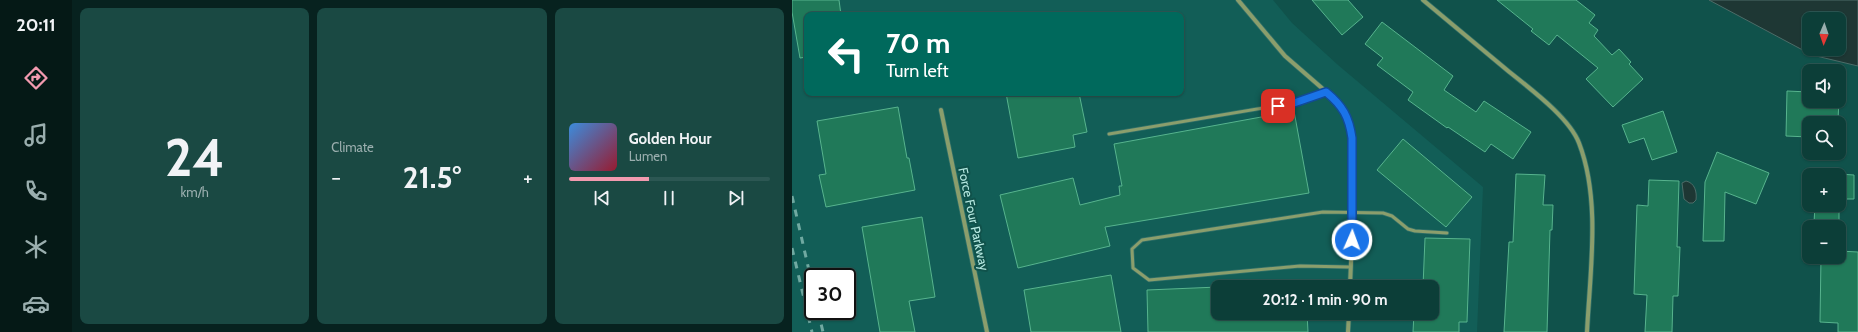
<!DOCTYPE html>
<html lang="en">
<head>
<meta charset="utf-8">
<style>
  body { margin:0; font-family:Cabin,sans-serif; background:#1a4943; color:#f1f3f6; height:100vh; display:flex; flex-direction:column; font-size:15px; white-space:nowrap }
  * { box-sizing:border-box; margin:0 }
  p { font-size:13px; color:#9aaeae }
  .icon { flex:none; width:22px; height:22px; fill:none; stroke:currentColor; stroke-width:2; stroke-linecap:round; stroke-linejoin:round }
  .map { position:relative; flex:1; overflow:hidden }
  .panel { display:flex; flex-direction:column; gap:8px; padding:8px; background:#07221f; width:720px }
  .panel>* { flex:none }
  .banner { position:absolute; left:12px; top:12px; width:380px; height:84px; border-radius:8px; box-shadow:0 1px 3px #0004,0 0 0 1px #2c5753; background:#00695c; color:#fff; overflow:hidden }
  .needle { width:26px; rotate:182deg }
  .controls { position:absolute; left:1010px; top:12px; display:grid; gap:8px }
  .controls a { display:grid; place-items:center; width:44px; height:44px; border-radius:8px; background:#0c3e38; box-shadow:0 1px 3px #0004,0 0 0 1px #2c5753; font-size:20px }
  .speed { position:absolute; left:12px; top:268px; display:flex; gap:8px; font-size:20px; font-weight:700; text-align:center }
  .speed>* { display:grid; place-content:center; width:52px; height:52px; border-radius:50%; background:#0c3e38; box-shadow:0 1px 3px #0004,0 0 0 1px #2c5753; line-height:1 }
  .speed .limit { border:2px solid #111; border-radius:6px; background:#fff; color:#111 }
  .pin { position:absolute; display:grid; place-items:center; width:34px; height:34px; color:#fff; margin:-17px; border-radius:8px; box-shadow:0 2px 6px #0006 }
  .me { position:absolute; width:44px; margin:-22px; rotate:2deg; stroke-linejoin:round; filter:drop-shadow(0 0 3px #0008) }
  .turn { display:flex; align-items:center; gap:14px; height:84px; padding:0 16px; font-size:18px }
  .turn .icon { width:52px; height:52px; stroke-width:2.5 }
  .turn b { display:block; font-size:28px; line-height:34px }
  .big { font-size:30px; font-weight:700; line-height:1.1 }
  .panel .widget { flex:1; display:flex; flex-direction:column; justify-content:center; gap:6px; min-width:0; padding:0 14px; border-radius:8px; background:#1a4943 }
  .panel .dial { align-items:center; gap:0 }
  .dial b { font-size:52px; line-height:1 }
  .song { display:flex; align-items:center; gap:12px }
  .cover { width:48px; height:48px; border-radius:6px; background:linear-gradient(135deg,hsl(210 70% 55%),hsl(350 70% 35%)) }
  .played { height:4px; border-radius:2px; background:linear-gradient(90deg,#f29aaf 40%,#2c5753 40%) }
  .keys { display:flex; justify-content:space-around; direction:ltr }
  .heat { display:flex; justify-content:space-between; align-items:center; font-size:22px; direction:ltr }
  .panel .tiles { flex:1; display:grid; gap:8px; grid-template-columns:repeat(3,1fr) }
  .trip { position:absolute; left:419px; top:280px; width:228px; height:40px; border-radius:8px; background:#0c3e38; box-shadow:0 1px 3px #0004,0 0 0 1px #2c5753; font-weight:700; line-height:40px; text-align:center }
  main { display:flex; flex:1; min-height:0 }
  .dock { display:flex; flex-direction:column; width:72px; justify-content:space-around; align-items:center; background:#051916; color:#9aaeae }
  .dock .icon { width:28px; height:28px }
  .dock .on { color:#f29aaf }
  .dock b { font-size:18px; color:#f1f3f6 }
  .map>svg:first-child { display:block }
</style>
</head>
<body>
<main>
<nav class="dock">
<b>20:11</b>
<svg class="icon on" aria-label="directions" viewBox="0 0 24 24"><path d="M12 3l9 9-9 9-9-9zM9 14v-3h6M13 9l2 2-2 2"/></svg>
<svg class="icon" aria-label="music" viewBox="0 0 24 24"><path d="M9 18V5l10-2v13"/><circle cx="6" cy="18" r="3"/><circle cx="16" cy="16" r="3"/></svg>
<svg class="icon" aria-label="phone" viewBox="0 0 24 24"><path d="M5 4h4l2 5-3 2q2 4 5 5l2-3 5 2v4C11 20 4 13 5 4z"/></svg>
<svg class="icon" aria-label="climate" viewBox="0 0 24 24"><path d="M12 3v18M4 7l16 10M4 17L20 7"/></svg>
<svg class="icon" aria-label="car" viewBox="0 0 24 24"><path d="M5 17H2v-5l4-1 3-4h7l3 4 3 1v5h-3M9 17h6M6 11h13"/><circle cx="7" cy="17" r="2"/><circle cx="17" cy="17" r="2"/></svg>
</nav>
<section class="panel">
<div class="tiles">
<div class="widget dial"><b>24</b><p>km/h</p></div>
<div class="widget"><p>Climate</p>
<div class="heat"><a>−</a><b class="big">21.5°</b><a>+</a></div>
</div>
<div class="widget">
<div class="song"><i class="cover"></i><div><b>Golden Hour</b><p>Lumen</p></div></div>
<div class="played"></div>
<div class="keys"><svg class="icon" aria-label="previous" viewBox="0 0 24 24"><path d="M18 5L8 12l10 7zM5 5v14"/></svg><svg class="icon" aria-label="pause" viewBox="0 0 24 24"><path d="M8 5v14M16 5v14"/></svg><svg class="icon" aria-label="next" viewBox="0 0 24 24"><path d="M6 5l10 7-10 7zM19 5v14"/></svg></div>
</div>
</div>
</section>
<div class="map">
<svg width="1066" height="332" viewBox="0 0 1066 332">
  <rect width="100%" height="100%" fill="#10524b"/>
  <path fill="#125e57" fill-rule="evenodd" d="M0 0H481L500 23 546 65 691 187 685 332H0ZM15 15H389V93H15ZM21 277H55V311H21ZM426 287H640V313H426Z"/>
  <path fill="#1e3734" stroke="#4c6c68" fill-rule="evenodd" d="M917 0H1066V66L1020 55ZM1017 19H1047V49H1017Z
    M894 181C903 183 905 192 904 200L901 203H897L892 199 890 183Z"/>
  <path fill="#207959" stroke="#57b48e" d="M0 0H47L49 15H15V57L8 58 0 12Z
    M520 0H556L571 17 550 35Z
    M705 0H784L803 15 797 23 806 30 802 36 820 55 827 49 839 62 837 64 851 79 821 107 794 79 806 68 765 35 757 45 739 31 741 29Z
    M590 22 661 76 652 90 684 112 692 101 739 132 721 159 699 144 693 152 656 127 655 128 616 100 621 92 585 65 591 58 573 44Z
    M995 91 1017 92V101H1047L1046 119H1019V123H1017V137L994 136Z
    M214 93H287L295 132 281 135 283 147 226 158Z
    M106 107 115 158H117L123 190 34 207 27 175 34 174 25 121Z
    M502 111 517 193 313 227 318 246 226 268 208 195 281 178 288 205 328 195 327 186H330L322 144Z
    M871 111 885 152 860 160 852 138 837 143 830 125Z
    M611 139 680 197 654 227 585 170Z
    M925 152 977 173 964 204 933 192 932 241H911L913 182Z
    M724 174 753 175 751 205H761L760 230H758L755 332H712L717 242H721Z
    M1047 174 1062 175V199H1047Z
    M857 180 887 181 885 247H888L886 296H881L880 332H853L855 295 842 294 845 205 856 206Z
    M1023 205H1047V223H1022Z
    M130 217 143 297 117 301 123 332H88L70 227Z
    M633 238 678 239 675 322H667V332H621L622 313H640V287H631Z
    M1047 251 1066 252V332H1046V323L1028 322 1029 257H1047Z
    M319 275 329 332H239L232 290Z
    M426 287V313H515L516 332H356L355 290Z"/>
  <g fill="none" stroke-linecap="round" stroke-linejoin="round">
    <defs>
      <path id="service" d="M317 134 501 103 534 92
        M558 267 508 266 357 280 341 268 340 249 350 240 531 212 591 213 600 216 616 229 623 231 655 233"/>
      <path id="minor" d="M446 0 493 56 546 102 558 122 560 138 561 213 558 287
        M631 0C659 23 687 47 715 70 737 88 777 117 787 143 809 200 798 271 795 332
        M149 110 195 332
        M556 332 557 313"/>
    </defs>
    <use href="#service" stroke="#317069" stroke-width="4.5"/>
    <use href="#minor" stroke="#317069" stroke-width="5.5"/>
    <use href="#service" stroke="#8b9e6c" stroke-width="3"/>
    <use href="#minor" stroke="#8b9e6c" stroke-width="4"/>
    <path stroke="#70a9a1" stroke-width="3" stroke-dasharray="7 7" stroke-linecap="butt" d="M0 196 21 288
      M0 248 20 332
      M26 311 31 332"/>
  </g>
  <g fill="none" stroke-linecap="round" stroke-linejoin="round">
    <defs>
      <path id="route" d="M486 106 502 103 534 92C551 106 557 117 560 138V240"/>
    </defs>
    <use href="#route" stroke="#114b97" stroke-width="10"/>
    <use href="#route" stroke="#1a73e8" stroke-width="7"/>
  </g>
  <g text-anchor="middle" stroke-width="4" stroke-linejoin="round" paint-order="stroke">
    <g font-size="13" fill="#b6e9e1" stroke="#10524b">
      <text transform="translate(182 219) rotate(78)" y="5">Force Four Parkway</text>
    </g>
  </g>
</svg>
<div class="controls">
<a><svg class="needle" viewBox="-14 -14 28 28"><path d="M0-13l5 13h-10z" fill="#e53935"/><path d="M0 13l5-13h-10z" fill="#9aaeae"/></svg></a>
<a><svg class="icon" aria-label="sound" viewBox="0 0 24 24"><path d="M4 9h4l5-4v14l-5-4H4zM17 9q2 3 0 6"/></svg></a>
<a><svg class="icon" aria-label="search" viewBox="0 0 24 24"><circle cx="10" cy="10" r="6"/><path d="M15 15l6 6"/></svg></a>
<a>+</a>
<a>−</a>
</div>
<div class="speed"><div class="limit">30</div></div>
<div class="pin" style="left:486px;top:106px;background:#d93025"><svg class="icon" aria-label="arrive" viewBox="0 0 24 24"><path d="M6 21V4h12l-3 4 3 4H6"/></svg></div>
<svg class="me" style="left:560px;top:240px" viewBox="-20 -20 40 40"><circle r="17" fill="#1a73e8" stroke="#fff" stroke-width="3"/><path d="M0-11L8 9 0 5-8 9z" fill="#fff"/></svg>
<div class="trip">20:12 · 1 min · 90 m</div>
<div class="banner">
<div class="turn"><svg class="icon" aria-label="left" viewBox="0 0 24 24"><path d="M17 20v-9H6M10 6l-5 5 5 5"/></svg><div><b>70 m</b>Turn left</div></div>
</div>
</div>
</main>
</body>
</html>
